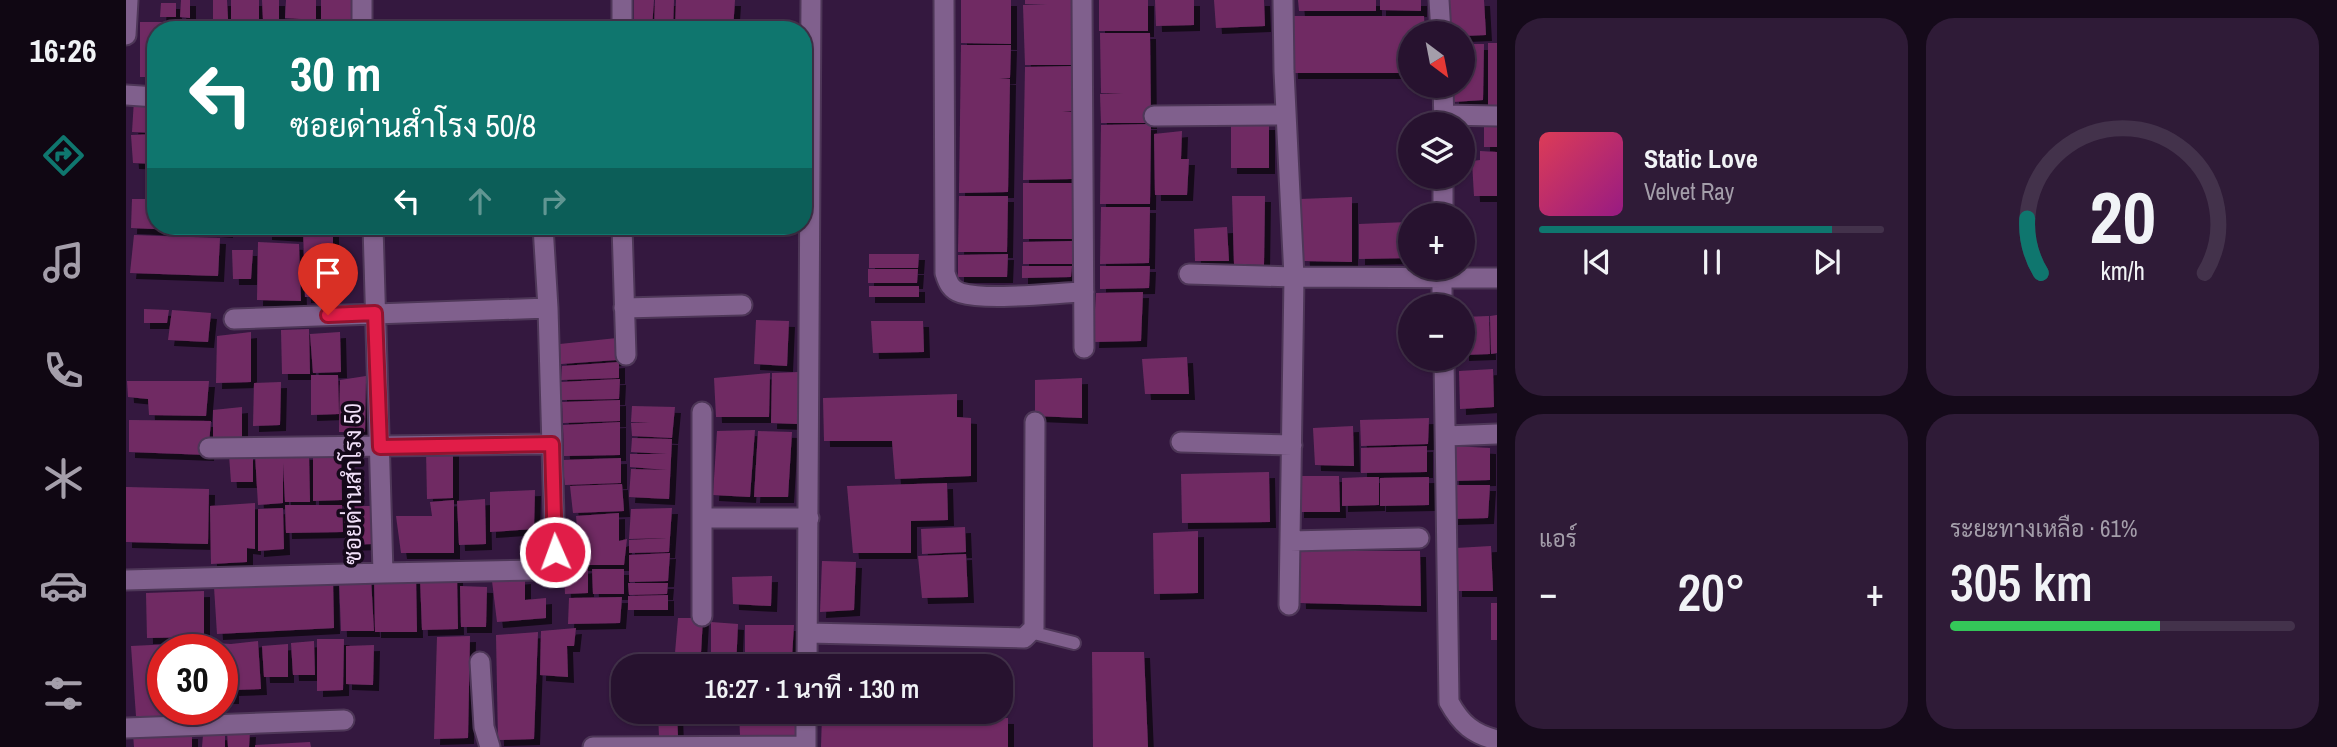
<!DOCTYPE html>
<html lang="th">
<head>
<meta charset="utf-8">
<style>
  body { margin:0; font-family:"Archivo Narrow",Sarabun,sans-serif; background:#2f1b37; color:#f1f3f6; height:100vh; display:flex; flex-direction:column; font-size:26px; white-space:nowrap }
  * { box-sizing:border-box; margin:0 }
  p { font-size:23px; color:#a49eaa }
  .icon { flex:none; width:38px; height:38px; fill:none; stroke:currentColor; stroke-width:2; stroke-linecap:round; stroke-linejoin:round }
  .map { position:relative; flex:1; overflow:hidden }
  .sheet { display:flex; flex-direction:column; gap:18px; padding:18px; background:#150a1a; width:840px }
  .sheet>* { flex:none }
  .banner { position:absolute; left:21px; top:21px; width:665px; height:214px; border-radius:28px; box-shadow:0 2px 5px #0004,0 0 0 2px #43324b; background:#0f766e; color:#fff; overflow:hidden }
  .needle { width:46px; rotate:148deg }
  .fabs { position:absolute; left:1272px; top:21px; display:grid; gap:14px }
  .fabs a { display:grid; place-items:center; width:77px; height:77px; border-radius:50%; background:#27122f; box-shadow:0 2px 5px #0004,0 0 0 2px #43324b; font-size:35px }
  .speed { position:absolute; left:21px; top:634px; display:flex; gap:14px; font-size:35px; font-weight:700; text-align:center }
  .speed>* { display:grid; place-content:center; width:91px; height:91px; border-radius:50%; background:#27122f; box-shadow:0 2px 5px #0004,0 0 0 2px #43324b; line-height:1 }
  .speed .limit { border:10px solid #d22; background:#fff; color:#111 }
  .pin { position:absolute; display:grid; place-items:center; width:60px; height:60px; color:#fff; margin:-72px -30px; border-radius:50% 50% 50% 0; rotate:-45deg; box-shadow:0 0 7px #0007 }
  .pin .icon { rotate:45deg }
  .me { position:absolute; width:77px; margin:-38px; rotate:358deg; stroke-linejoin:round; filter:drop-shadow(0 0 5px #0008) }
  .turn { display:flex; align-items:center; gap:24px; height:147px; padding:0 28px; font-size:32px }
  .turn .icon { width:91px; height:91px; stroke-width:2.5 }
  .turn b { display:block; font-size:49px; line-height:60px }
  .lanes { display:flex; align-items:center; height:66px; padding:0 28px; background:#0003; justify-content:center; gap:35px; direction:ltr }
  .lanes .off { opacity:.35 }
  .big { font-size:52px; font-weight:600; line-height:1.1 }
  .sheet .card { flex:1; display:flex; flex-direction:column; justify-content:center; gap:10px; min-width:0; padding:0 24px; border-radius:28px; background:#2f1b37 }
  .sheet .dial { align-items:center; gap:0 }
  .dial svg { height:182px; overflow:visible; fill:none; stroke:#43324b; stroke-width:7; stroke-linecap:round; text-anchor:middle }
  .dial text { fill:#f1f3f6; stroke:none }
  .song { display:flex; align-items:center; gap:21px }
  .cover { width:84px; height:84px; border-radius:10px; background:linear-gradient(135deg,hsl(350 70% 55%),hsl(310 70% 35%)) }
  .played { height:7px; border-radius:4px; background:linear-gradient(90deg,#0f766e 85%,#43324b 85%) }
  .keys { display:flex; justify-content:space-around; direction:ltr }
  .heat { display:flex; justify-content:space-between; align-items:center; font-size:38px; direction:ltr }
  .charge { height:10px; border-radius:5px; background:linear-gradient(90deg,#34c759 61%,#43324b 0) }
  .sheet .tiles { flex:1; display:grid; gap:18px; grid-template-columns:repeat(2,1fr) }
  .trip { position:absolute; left:485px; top:654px; width:402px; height:70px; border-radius:28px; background:#27122f; box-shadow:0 2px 5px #0004,0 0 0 2px #43324b; font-weight:600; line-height:70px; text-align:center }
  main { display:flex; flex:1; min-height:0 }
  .menu { display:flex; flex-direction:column; width:126px; justify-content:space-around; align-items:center; background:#100713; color:#a49eaa }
  .menu .icon { width:49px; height:49px }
  .menu .current { color:#0f766e }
  .menu b { font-size:32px; color:#f1f3f6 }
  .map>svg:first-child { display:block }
</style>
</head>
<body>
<main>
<nav class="menu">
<b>16:26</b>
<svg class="icon current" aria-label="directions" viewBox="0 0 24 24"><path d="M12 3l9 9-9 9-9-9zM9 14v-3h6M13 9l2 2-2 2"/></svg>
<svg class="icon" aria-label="music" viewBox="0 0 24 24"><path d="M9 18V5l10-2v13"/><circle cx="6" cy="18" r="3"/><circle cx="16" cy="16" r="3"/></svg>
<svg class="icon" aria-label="phone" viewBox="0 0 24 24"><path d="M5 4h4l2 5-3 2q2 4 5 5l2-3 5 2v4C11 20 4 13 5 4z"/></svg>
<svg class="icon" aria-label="climate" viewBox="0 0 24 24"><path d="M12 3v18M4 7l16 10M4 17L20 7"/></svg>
<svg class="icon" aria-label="car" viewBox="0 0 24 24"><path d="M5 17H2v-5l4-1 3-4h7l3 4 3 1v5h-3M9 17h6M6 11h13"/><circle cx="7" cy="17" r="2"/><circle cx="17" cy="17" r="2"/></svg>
<svg class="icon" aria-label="filters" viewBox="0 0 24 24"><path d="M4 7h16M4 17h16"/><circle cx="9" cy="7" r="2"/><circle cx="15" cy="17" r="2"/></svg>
</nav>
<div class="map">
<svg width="1371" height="747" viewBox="0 0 1371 747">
  <defs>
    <filter id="shadow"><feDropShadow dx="6" dy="6" stdDeviation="0" flood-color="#0009"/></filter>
  </defs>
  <rect width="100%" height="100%" fill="#34183f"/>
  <path fill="#6f2c63" filter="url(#shadow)" d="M55 0H64V18L54 17Z
    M87 0H101L102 19H87Z
    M105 0H133V20H105Z
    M136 0H153V19L137 20Z
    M160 0H190V20L159 18Z
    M195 0H227V21H195Z
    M508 0H528L526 28H508Z
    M529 0H548L547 29H528Z
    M550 0H609L607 30 549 29Z
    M835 0H885V44L835 43Z
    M899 0H948L949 65H899L897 5 921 4H899Z
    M973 0H1022V31H973Z
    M1029 0H1068V25L1030 26Z
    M1088 0H1138L1139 26 1090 28Z
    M1172 0H1250V11H1173Z
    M1254 0H1295V11L1254 10Z
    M1323 0H1358L1360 35 1337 36V33H1325Z
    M35 3H50V17H34Z
    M1165 16H1298L1299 33H1284V73H1166Z
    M83 19V30H69V20Z
    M14 22H46V30H30V77H14Z
    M159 26 190 27V30H159Z
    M121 27H156V30H121Z
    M974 33H1024L1025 123H975L974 94 997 93H975Z
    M1362 43H1371V107H1362Z
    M1337 44H1358L1357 100 1327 102V86H1337Z
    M835 45H885L884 78H873L884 79 882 192 833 193Z
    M948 66V111H936L947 112 946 179 897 180 899 67Z
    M8 100H30V133L6 132Z
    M1025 124 1024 204H974L975 125Z
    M1105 124H1143V168H1105Z
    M1358 125H1371V147H1358Z
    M1056 131 1055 159H1063L1061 195H1029L1028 134Z
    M30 134V164L7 163 5 135Z
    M1354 151 1371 152V196H1348L1346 161 1354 160Z
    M897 183H947L946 239H897Z
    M833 196H882L881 252H832Z
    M1106 196H1139L1138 265 1108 264Z
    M1226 197V262L1178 261 1174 199Z
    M6 199H30V226H72V231L5 228Z
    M975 207H1024L1023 263 974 264Z
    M1282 222 1284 258 1233 259V224Z
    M76 226H101V232L76 230Z
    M140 226H173L172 236 140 234Z
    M177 227H207V297H179Z
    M1101 227 1103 261H1069L1068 229Z
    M8 235 94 238 92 276 4 273Z
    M946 241V264H897V242Z
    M132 242 173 244 175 301 131 300Z
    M106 250H127L125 279H107Z
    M743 254H793L792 268H743Z
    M882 254 881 277H832V255Z
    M896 266H946L945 277 896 278Z
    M974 266H1024L1023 288 974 289Z
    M742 269H792L791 283H742Z
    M743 286H793V297H743Z
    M1017 292 1015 341 967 342 970 293Z
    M18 309 43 310 41 323H18Z
    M46 310 85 313 82 342 42 340Z
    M1371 315V353L1365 354 1364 316Z
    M1363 316 1364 354 1337 355V317Z
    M630 320 663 321 661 366 628 364Z
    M745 321H797L798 352 747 353Z
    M183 329 184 374H156L155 330Z
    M125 332V382L90 383 91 336Z
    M214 332 215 372 187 373 184 334Z
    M491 338V360L435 364 434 344Z
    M1061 357 1063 394H1019L1016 359Z
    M493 362V378L435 380 436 366Z
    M1367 369 1368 407 1334 409 1333 371Z
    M673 372 671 424 645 423 646 373Z
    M644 373 643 417H590L588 378Z
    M185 375H212L213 414 185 415Z
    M240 376 239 432H213L214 380Z
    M956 378V418L909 416V380Z
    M492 379H494L493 399 435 400V382Z
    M1 381H83L80 416 23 415 22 399 2 397Z
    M155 382 154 425 127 426 128 383Z
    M831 394V417L845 418V476L769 479 766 441H698L697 398Z
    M494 400V421L437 423 436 402Z
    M506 406 549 407 546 438 506 436 505 423 524 422H505Z
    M116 407V437H87V410Z
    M1303 418 1302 444 1235 446 1234 420Z
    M3 420 85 421 82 455 3 452Z
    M494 422V455L438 456 437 425Z
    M1227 426 1228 466 1189 465 1187 428Z
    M629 430 624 497 587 495 591 431Z
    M632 431 666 432 662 497H628Z
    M506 438 546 439 543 499 503 497 505 469 541 470 504 467V454H541L505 452Z
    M1301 446V472L1235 473V448Z
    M1327 446 1364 448V480L1327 481Z
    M327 448V498L301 499 300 449Z
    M215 450 216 500 187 501V452Z
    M127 454V482H105L103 455Z
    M129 454H183L184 502H159L157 463V503L132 505Z
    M495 458V483L439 485 436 460Z
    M1143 472 1144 522 1056 523 1055 474Z
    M1172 476H1213L1214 512H1172Z
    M1240 477H1253V505L1216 506V478Z
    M1303 477V505L1254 506V478Z
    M821 483 822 520 785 521V553H727L721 486Z
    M496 484 498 511 447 513 444 486Z
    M1327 485H1364L1362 518 1326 519Z
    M0 487 83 489 82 544 0 542Z
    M409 490 408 529 364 532V492Z
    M359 499 360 544 333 545 331 501Z
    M328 500V553H275L270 516H306L304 502Z
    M129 503V549L121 548V562L85 564 84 506Z
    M159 505H216L217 532 160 533Z
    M218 506H246V544L220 545Z
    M157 508 158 549 132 551V509Z
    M546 508 543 552 503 553V540L541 538 503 539 505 509Z
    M493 513V541L501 539 498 565H454L450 516Z
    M839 527 840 552 796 554 795 529Z
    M1072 531V593L1028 594 1027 533Z
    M1365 546 1367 591H1330V548Z
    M1172 551H1294L1295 606 1174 603Z
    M544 553 542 581 503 582V555Z
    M840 554 842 597 796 598 792 556Z
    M696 561 730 562 728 610 694 612Z
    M462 567V593L439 594 438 570Z
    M466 569H498V594H467Z
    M331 576 332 629 296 630 294 578Z
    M646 576 645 606 607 604 606 577Z
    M248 577H290L291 632H249Z
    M245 578 248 631H215L213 580Z
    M399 578V600L420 598V618L371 622 366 581Z
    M207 580 208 628 91 634 88 587Z
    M502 583H542L541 594 503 595Z
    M334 586 361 587 360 627H335Z
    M78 591V637L21 638 20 593Z
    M542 595V610H502V596Z
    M496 597 494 623 442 624 443 598Z
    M1365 603H1371V640H1365Z
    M552 618H577L575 653H549Z
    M585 622 612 624 610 667H585Z
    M619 625H668L666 657 619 656Z
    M450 628 448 646H441L442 677 414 675 415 631Z
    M412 632 408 739 372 740 370 635Z
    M344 636 342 738 308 739 311 637Z
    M191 639H218L217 690 191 691Z
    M132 641 135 689 107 690V698H96V649H71V642L105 644Z
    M188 641 189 675H167L165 643Z
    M67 643V649H37V709H69L70 717 10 716 5 646Z
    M162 644V677H138L136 646Z
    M248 645 247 685 220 684V646Z
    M966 652H1018L1022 747H967Z
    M549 659V667H531V660Z
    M583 661V667H551V663Z
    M532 712H551L552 738 533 737Z
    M584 712H609L608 719 584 718Z
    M613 712H669L670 735H614Z
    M696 715 882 718V747H695Z
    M124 731 123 747H102L101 732Z
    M66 733V747H8L7 734Z
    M99 734V747H76L77 735Z
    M184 742 185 747H129V745Z"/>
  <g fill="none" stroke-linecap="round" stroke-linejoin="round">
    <defs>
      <path id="service" d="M904 632 948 643"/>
      <path id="minor" d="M236 0V30
        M496 0V30
        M818 0 819 273C822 283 825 290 835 293 862 301 928 293 958 292
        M956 0 958 348
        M1157 0 1158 71 1168 277 1163 605
        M1313 0 1315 33
        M0 35 2 0
        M1317 86 1318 124
        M0 95 30 97
        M1318 115 1371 116
        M1028 116 1160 115
        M1317 215V177
        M496 226 500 355
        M1316 268V306
        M1063 274 1168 277 1371 278
        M498 308 616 305
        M108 319 422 308
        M1318 359 1323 702C1335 724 1347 734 1371 740
        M576 412V616
        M1320 436 1371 434
        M1055 442 1166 445
        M83 448 426 444
        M576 518H683
        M1164 541 1293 538
        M257 573 412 570 426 562 429 552 422 308 417 226
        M0 580 257 573 247 226
        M682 633 898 638 908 628 909 422
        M354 662 358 727 364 747
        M681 667 685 0
        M0 728 218 720
        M467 747 680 746
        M680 747V712"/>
    </defs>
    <use href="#service" stroke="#4e3758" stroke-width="16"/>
    <use href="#minor" stroke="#4e3758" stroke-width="23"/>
    <use href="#service" stroke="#80608d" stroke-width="12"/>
    <use href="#minor" stroke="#80608d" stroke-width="19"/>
  </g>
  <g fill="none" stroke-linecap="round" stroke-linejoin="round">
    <defs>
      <path id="route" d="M202 315 249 313 254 447 426 444 429 552"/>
    </defs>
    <use href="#route" stroke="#92132f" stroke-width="18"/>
    <use href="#route" stroke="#e11d48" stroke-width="12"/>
  </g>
  <g text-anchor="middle" stroke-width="7" stroke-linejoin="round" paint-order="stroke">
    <g font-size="23" fill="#f1e0f9" stroke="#15091a">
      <text transform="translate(227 484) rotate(-90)" y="8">ซอยด่านสำโรง 50</text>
    </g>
  </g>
</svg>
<div class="fabs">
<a><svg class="needle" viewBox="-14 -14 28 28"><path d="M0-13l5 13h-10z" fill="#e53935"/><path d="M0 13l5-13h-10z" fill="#a49eaa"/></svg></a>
<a><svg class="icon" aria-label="layers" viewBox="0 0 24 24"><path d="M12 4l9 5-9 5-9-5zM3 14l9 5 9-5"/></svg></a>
<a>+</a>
<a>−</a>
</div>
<div class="speed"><div class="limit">30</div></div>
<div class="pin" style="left:202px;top:315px;background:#d93025"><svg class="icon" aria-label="arrive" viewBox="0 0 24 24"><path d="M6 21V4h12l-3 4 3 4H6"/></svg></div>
<svg class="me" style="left:429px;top:552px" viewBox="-20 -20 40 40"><circle r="17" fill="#e11d48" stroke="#fff" stroke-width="3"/><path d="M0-11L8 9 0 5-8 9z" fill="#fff"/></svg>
<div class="trip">16:27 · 1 นาที · 130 m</div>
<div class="banner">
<div class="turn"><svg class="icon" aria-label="left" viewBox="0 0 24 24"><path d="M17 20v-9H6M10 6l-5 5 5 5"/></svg><div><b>30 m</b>ซอยด่านสำโรง 50/8</div></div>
<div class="lanes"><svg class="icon" aria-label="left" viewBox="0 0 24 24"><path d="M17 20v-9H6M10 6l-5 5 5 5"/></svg><svg class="icon off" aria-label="ahead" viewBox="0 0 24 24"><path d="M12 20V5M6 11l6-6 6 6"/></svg><svg class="icon off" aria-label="right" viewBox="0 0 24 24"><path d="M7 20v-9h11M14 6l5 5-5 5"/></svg></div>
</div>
</div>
<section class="sheet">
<div class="tiles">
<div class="card">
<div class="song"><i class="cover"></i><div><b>Static Love</b><p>Velvet Ray</p></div></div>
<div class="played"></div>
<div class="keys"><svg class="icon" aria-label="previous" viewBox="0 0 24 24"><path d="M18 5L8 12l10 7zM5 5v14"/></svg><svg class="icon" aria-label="pause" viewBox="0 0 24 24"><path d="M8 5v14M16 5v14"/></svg><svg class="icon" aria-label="next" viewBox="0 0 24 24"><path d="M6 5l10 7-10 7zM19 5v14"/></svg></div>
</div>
<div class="card dial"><svg viewBox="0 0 100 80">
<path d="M14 69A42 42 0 1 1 86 69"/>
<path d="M14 69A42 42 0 0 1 8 45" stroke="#0f766e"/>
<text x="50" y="56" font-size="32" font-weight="700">20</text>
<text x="50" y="72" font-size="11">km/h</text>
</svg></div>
<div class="card"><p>แอร์</p>
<div class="heat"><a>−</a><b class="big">20°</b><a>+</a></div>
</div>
<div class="card"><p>ระยะทางเหลือ · 61%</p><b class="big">305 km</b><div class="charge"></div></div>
</div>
</section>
</main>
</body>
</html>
